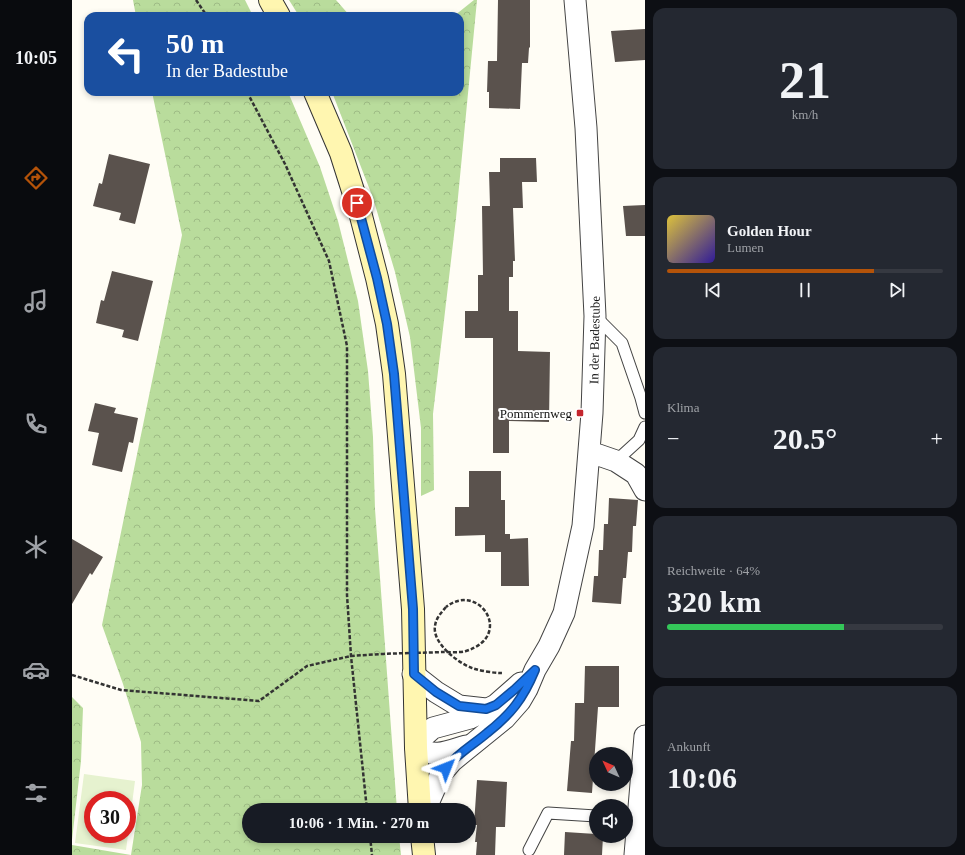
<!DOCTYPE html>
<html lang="de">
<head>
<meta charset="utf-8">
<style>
  body { margin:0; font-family:Georgia,serif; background:#242831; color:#f1f3f6; height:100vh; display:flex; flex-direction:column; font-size:15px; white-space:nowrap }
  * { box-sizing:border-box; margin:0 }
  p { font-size:13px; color:#9ea1a6 }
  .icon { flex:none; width:22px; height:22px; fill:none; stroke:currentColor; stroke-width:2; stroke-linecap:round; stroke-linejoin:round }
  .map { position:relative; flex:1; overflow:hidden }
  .panel { display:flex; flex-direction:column; gap:8px; padding:8px; background:#0d0f14; width:320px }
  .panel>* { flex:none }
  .hud { position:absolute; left:12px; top:12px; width:380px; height:84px; border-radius:12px; box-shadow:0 2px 6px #0003; background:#1a4fa0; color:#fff; overflow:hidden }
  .needle { width:26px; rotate:314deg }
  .tools { position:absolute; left:517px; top:747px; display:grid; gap:8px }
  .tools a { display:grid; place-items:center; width:44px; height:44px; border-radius:50%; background:#171b24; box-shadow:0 2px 6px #0003; font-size:20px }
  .speed { position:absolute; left:12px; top:791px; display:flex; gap:8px; font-size:20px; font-weight:700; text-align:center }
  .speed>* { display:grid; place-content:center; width:52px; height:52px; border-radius:50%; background:#171b24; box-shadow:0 2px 6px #0003; line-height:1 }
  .speed .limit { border:6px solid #d22; background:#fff; color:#111 }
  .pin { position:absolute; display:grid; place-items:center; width:34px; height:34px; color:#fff; margin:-17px; border:2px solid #fff; border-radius:50%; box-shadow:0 1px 4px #0007 }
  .me { position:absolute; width:44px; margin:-22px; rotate:45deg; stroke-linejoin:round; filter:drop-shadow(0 0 3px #0008) }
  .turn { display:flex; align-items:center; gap:14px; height:84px; padding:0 16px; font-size:18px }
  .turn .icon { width:52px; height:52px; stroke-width:2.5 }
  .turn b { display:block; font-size:28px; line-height:34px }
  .big { font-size:30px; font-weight:700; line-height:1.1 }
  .panel .tile { flex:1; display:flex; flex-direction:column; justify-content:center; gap:6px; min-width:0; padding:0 14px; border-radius:12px; background:#242831 }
  .panel .dial { align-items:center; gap:0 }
  .dial b { font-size:52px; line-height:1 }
  .song { display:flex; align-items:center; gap:12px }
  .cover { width:48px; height:48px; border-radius:6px; background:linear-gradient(135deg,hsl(50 70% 55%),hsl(250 70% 35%)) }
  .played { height:4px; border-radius:2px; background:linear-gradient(90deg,#b45309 75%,#363941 75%) }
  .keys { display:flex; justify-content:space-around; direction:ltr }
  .heat { display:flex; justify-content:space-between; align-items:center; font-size:22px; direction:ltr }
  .charge { height:6px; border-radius:3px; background:linear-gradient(90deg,#34c759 64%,#363941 0) }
  .trip { position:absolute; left:170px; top:803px; width:234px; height:40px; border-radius:20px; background:#171b24; box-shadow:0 2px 6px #0003; font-weight:700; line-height:40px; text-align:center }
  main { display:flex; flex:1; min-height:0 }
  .tab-bar { display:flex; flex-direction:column; width:72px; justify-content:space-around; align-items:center; background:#090b0e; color:#9ea1a6 }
  .tab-bar .icon { width:28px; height:28px }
  .tab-bar .current { color:#b45309 }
  .tab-bar b { font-size:18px; color:#f1f3f6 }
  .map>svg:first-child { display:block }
</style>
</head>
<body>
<main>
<nav class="tab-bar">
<b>10:05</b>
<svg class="icon current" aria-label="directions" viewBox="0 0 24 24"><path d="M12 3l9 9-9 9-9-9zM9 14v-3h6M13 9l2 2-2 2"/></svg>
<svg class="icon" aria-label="music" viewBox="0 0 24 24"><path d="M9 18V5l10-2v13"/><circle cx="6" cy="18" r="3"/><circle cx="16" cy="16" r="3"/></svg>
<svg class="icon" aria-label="phone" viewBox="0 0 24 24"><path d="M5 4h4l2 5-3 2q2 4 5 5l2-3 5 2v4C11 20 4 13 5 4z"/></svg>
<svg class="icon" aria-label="climate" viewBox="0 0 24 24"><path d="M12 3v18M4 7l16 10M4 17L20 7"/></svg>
<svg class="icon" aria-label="car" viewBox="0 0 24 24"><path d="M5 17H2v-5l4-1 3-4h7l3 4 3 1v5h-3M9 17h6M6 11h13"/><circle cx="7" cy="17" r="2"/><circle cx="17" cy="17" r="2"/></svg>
<svg class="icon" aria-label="filters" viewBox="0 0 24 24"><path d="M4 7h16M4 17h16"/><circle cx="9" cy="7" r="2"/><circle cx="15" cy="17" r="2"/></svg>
</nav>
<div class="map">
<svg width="573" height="855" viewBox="0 0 573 855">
  <defs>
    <pattern id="forest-crowns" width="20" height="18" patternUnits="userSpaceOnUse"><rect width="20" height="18" fill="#b9dc9c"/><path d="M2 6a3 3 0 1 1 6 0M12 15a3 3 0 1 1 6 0" fill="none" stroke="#9ebc85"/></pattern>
  </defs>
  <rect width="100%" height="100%" fill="#fffdf5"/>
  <path fill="url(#forest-crowns)" d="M61 0H173L181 16H64Z
    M217 0H264L278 16H227Z
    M402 0H405L384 218 361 414 362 490 349 496V428L338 337 323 272 301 198 260 92H388V16H382Z
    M80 92H216L248 167 266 221 286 301 296 371 301 437 303 509 325 810H177V836H327L329 855H0V845L59 855 70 785 69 742 51 684 30 625 110 235Z
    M0 697 11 708 9 761 0 840Z"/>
  <path fill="#e6f2cf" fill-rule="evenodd" d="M12 774 63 781 54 850 3 843ZM21 800H55V834H21Z"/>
  <path fill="#5a524d" d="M426 0H458V47L457 48 456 63H450L448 109 417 108V92H415L416 61H425Z
    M573 29V60L543 62 539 31Z
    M37 154 78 164 63 224 47 220 49 213 21 206 27 183 30 184Z
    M428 158H464L465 182H450L451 208H441L443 261H441V277H437V311H446V351L478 352 477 422 437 421V453H421V338H393V311H406V275H411L410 206H418L417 172H428Z
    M573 205V236H554L551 206Z
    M40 271 81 281 66 341 50 337 52 330 24 323 29 300 32 301Z
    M23 403 44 408 42 413 66 418 61 443 57 442 50 472 20 465 27 433 16 431Z
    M397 471H429V500H433V534H438V539L456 538 457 586H429V552H413V535L383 536V507H397Z
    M537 498 566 500 564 526H561L560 552H556L554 578H551L549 604 520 602 522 576H526L527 550H531L532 524H536Z
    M0 539 31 557 20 575 18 573 0 604Z
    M513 666H547V707H526L520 793 495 791 499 741H502L503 703H512Z
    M405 780 435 782 433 827H424L423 855H404L405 842H403L405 825H402Z
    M493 832 524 834V836H531L530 855H492Z"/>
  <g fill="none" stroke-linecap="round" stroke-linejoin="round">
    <defs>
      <path id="lane" d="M523 316 550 343 569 398 573 413
        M544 461 567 440 573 427
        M457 850 476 813 524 816"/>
      <path id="street" d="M518 452 544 461 564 474 573 490
        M341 674 364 692 387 706 414 709
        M394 746C374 752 364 758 344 748L352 736 361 728 398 718 424 705 449 683
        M353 810 369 774 380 761 433 718 448 701 455 689 463 670 477 646 492 613 511 526 520 413 523 316 514 128 503 0
        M563 855 573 736"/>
      <path id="secondary" d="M198 0 207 16
        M243 92 269 153 289 216 305 278 315 324 322 374 341 609 344 748 348 810
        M350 836 352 855"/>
    </defs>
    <use href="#lane" stroke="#444" stroke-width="13"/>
    <use href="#street" stroke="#444" stroke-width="23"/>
    <use href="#secondary" stroke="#333" stroke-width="24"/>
    <path stroke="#333" stroke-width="2.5" stroke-dasharray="4 2" stroke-linecap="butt" d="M124 0 135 16
      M175 92 213 164 257 261 275 346V595L279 656 295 810
      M374 607C369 613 364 618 363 626 360 643 386 663 400 668 409 671 421 673 430 673
      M0 675 49 690 187 701 235 666 279 656 309 654
      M298 836 300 855"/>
    <use href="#lane" stroke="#fff" stroke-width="11"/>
    <use href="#street" stroke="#fff" stroke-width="21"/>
    <use href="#secondary" stroke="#fff6b0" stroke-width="22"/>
    <path stroke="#333" stroke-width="2.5" stroke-dasharray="4 2" stroke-linecap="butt" d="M309 654C329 653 349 653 370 652 377 652 387 653 394 651 443 636 407 581 374 607"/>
  </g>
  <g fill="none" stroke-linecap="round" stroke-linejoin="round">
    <defs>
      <path id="route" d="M285 203 305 278 315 324 322 374 341 609 342 674 364 692 387 706 414 709 424 705 442 690 463 670C451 699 439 714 415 733 401 745 386 753 374 768"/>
    </defs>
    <use href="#route" stroke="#114b97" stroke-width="10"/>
    <use href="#route" stroke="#1a73e8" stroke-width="7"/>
  </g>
  <rect fill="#c4262e" stroke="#fff" stroke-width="1.5" x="504" y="409" width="8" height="8" rx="2"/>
  <g text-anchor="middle" stroke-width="4" stroke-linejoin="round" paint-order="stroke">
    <g font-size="13" fill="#111" stroke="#fff">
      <text transform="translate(522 340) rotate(-89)" y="5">In der Badestube</text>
    </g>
    <g font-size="13" fill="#111" stroke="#fff" text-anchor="end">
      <text x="500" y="418">Pommernweg</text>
    </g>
  </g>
</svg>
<div class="tools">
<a><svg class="needle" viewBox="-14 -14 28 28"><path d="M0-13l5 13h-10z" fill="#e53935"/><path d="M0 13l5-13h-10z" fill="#9ea1a6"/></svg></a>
<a><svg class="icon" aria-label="sound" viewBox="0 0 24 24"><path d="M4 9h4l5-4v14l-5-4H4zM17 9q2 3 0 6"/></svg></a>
</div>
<div class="speed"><div class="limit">30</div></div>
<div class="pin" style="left:285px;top:203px;background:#d93025"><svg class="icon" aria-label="arrive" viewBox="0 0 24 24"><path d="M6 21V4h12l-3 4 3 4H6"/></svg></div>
<svg class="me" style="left:374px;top:768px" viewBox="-20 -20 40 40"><path d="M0-17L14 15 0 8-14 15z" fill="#1a73e8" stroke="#fff" stroke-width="4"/></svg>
<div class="trip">10:06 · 1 Min. · 270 m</div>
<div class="hud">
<div class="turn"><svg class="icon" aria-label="left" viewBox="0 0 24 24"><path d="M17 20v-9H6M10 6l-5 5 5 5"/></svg><div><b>50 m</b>In der Badestube</div></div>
</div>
</div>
<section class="panel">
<div class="tile dial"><b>21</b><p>km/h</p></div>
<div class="tile">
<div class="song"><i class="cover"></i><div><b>Golden Hour</b><p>Lumen</p></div></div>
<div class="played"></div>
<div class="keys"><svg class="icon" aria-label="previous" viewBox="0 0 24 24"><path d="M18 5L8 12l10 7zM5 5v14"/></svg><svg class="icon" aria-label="pause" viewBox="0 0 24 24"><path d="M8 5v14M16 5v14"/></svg><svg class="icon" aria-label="next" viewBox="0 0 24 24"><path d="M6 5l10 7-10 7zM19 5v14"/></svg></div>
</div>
<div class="tile"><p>Klima</p>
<div class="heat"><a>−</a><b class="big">20.5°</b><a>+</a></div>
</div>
<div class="tile"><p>Reichweite · 64%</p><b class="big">320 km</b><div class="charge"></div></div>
<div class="tile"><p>Ankunft</p><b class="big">10:06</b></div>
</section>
</main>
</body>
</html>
